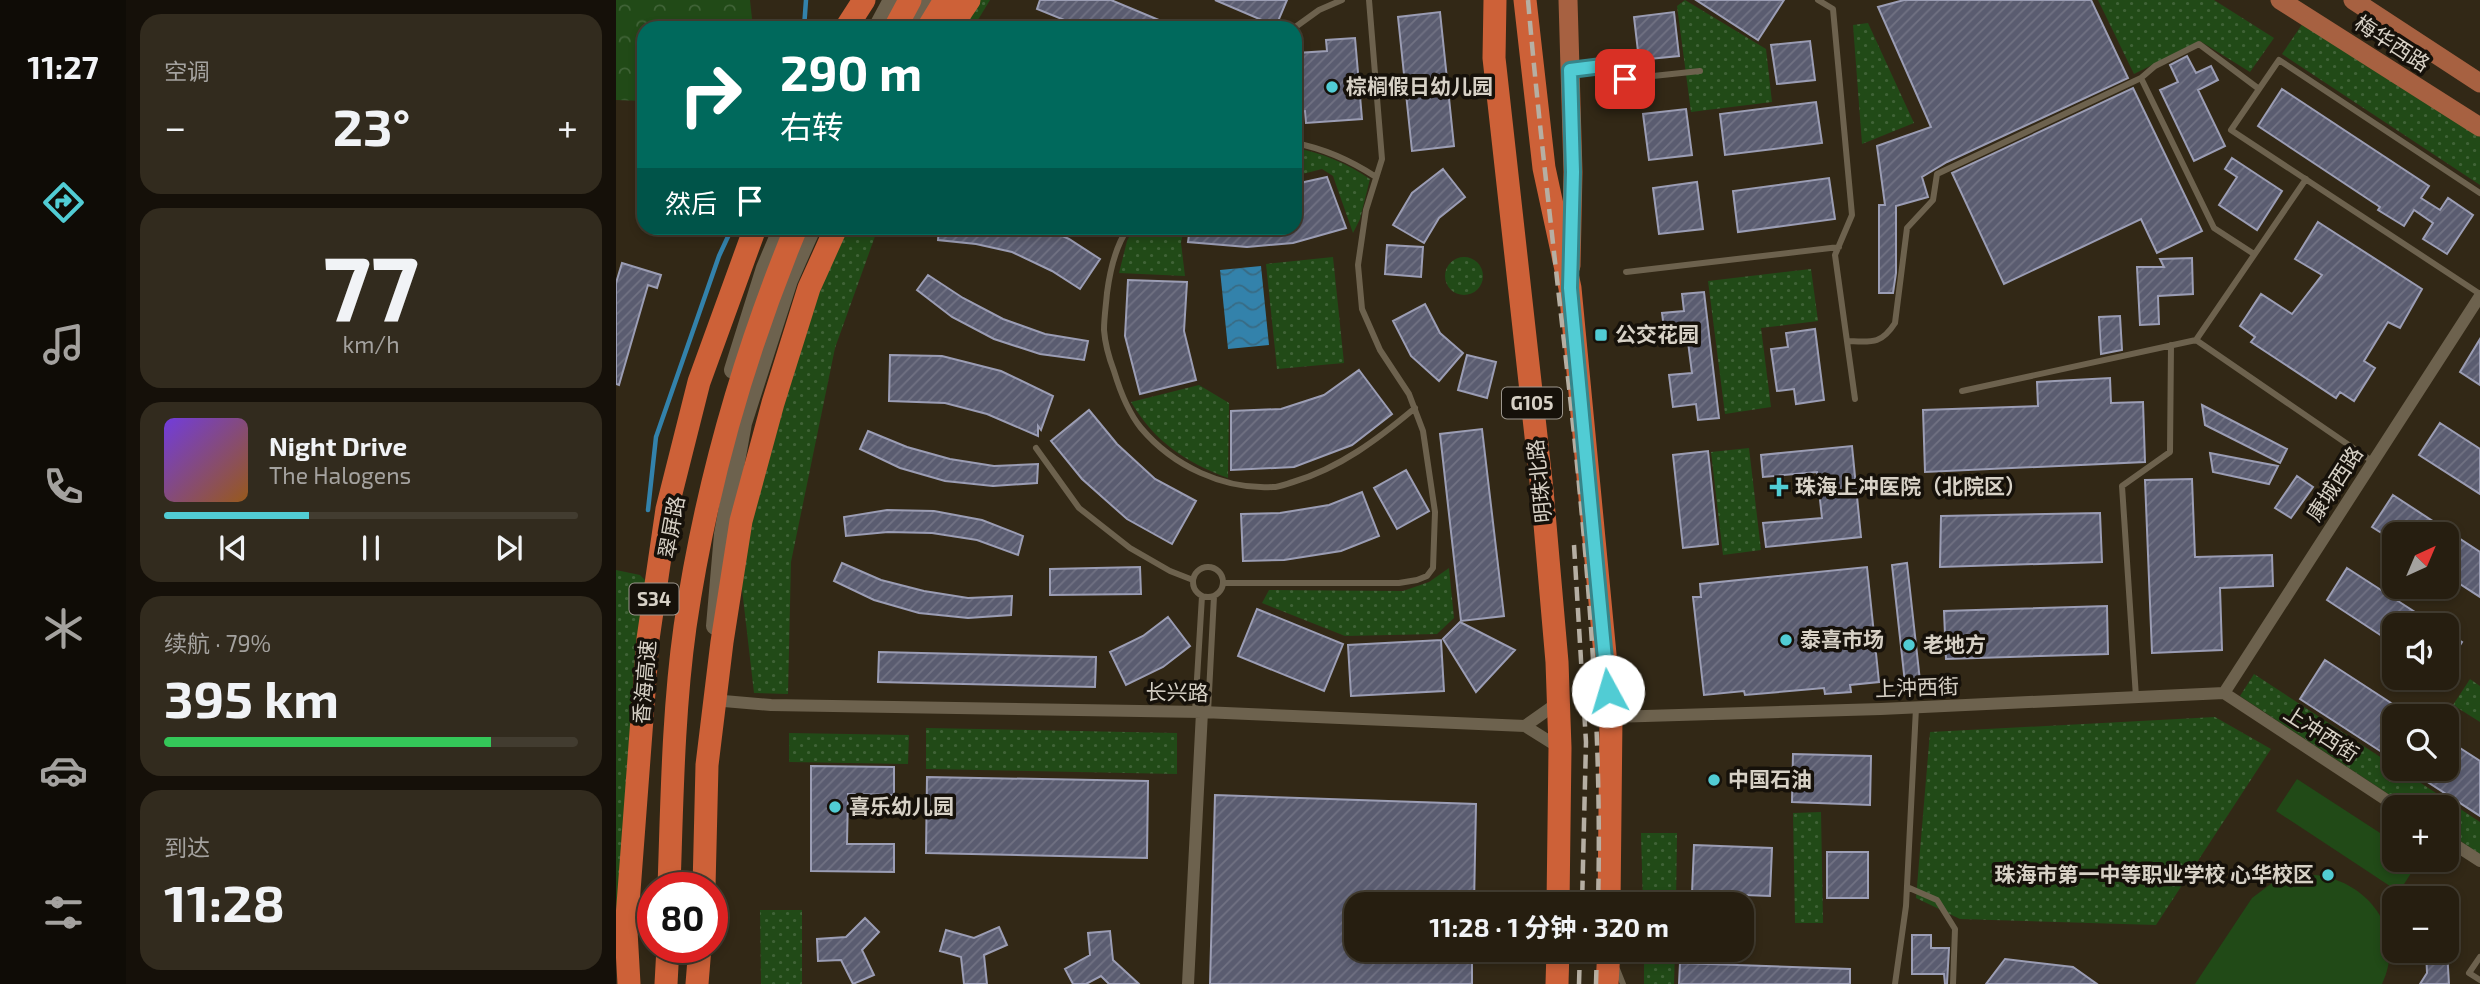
<!DOCTYPE html>
<html lang="zh">
<head>
<meta charset="utf-8">
<style>
  body { margin:0; font-family:"Exo 2","Noto Sans SC",sans-serif; background:#322b1e; color:#f1f3f6; height:100vh; display:flex; flex-direction:column; font-size:26px; white-space:nowrap }
  * { box-sizing:border-box; margin:0 }
  p { font-size:23px; color:#a4a29f }
  .icon { flex:none; width:38px; height:38px; fill:none; stroke:currentColor; stroke-width:2; stroke-linecap:round; stroke-linejoin:round }
  .map { position:relative; flex:1; overflow:hidden }
  .panel { display:flex; flex-direction:column; gap:14px; padding:14px; background:#151009; width:490px }
  .panel>* { flex:none }
  .guide { position:absolute; left:21px; top:21px; width:665px; height:214px; border-radius:21px; box-shadow:0 4px 10px #0003,0 0 0 2px #423c30; background:#00695c; color:#fff; overflow:hidden }
  .needle { width:46px; rotate:44deg }
  .tools { position:absolute; left:1766px; top:522px; display:grid; gap:14px }
  .tools a { display:grid; place-items:center; width:77px; height:77px; border-radius:14px; background:#261e10; box-shadow:0 4px 10px #0003,0 0 0 2px #423c30; font-size:35px }
  .speed { position:absolute; left:21px; top:872px; display:flex; gap:14px; font-size:35px; font-weight:700; text-align:center }
  .speed>* { display:grid; place-content:center; width:91px; height:91px; border-radius:50%; background:#261e10; box-shadow:0 4px 10px #0003,0 0 0 2px #423c30; line-height:1 }
  .speed .limit { border:10px solid #d22; background:#fff; color:#111 }
  .pin { position:absolute; display:grid; place-items:center; width:60px; height:60px; color:#fff; margin:-30px; border-radius:14px; box-shadow:0 4px 10px #0006 }
  .me { position:absolute; width:77px; margin:-38px; rotate:354deg; stroke-linejoin:round; filter:drop-shadow(0 0 5px #0008) }
  .turn { display:flex; align-items:center; gap:24px; height:147px; padding:0 28px; font-size:32px }
  .turn .icon { width:91px; height:91px; stroke-width:2.5 }
  .turn b { display:block; font-size:49px; line-height:60px }
  .then { display:flex; align-items:center; height:66px; padding:0 28px; background:#0003; gap:14px; font-size:26px }
  .big { font-size:52px; font-weight:700; line-height:1.1 }
  .panel .card { flex:1; display:flex; flex-direction:column; justify-content:center; gap:10px; min-width:0; padding:0 24px; border-radius:21px; background:#322b1e }
  .panel .dial { align-items:center; gap:0 }
  .dial b { font-size:91px; line-height:1 }
  .song { display:flex; align-items:center; gap:21px }
  .cover { width:84px; height:84px; border-radius:10px; background:linear-gradient(135deg,hsl(260 70% 55%),hsl(30 70% 35%)) }
  .played { height:7px; border-radius:4px; background:linear-gradient(90deg,#51ccd4 35%,#423c30 35%) }
  .keys { display:flex; justify-content:space-around; direction:ltr }
  .heat { display:flex; justify-content:space-between; align-items:center; font-size:38px; direction:ltr }
  .charge { height:10px; border-radius:5px; background:linear-gradient(90deg,#34c759 79%,#423c30 0) }
  .trip { position:absolute; left:728px; top:892px; width:410px; height:70px; border-radius:21px; background:#261e10; box-shadow:0 4px 10px #0003,0 0 0 2px #423c30; font-weight:700; line-height:70px; text-align:center }
  main { display:flex; flex:1; min-height:0 }
  .tab-bar { display:flex; flex-direction:column; width:126px; justify-content:space-around; align-items:center; background:#0f0c06; color:#a4a29f }
  .tab-bar .icon { width:49px; height:49px }
  .tab-bar .selected { color:#51ccd4 }
  .tab-bar b { font-size:32px; color:#f1f3f6 }
  .map>svg:first-child { display:block }
</style>
</head>
<body>
<main>
<nav class="tab-bar">
<b>11:27</b>
<svg class="icon selected" aria-label="directions" viewBox="0 0 24 24"><path d="M12 3l9 9-9 9-9-9zM9 14v-3h6M13 9l2 2-2 2"/></svg>
<svg class="icon" aria-label="music" viewBox="0 0 24 24"><path d="M9 18V5l10-2v13"/><circle cx="6" cy="18" r="3"/><circle cx="16" cy="16" r="3"/></svg>
<svg class="icon" aria-label="phone" viewBox="0 0 24 24"><path d="M5 4h4l2 5-3 2q2 4 5 5l2-3 5 2v4C11 20 4 13 5 4z"/></svg>
<svg class="icon" aria-label="climate" viewBox="0 0 24 24"><path d="M12 3v18M4 7l16 10M4 17L20 7"/></svg>
<svg class="icon" aria-label="car" viewBox="0 0 24 24"><path d="M5 17H2v-5l4-1 3-4h7l3 4 3 1v5h-3M9 17h6M6 11h13"/><circle cx="7" cy="17" r="2"/><circle cx="17" cy="17" r="2"/></svg>
<svg class="icon" aria-label="filters" viewBox="0 0 24 24"><path d="M4 7h16M4 17h16"/><circle cx="9" cy="7" r="2"/><circle cx="15" cy="17" r="2"/></svg>
</nav>
<section class="panel">
<div class="card"><p>空调</p>
<div class="heat"><a>−</a><b class="big">23°</b><a>+</a></div>
</div>
<div class="card dial"><b>77</b><p>km/h</p></div>
<div class="card">
<div class="song"><i class="cover"></i><div><b>Night Drive</b><p>The Halogens</p></div></div>
<div class="played"></div>
<div class="keys"><svg class="icon" aria-label="previous" viewBox="0 0 24 24"><path d="M18 5L8 12l10 7zM5 5v14"/></svg><svg class="icon" aria-label="pause" viewBox="0 0 24 24"><path d="M8 5v14M16 5v14"/></svg><svg class="icon" aria-label="next" viewBox="0 0 24 24"><path d="M6 5l10 7-10 7zM19 5v14"/></svg></div>
</div>
<div class="card"><p>续航 · 79%</p><b class="big">395 km</b><div class="charge"></div></div>
<div class="card"><p>到达</p><b class="big">11:28</b></div>
</section>
<div class="map">
<svg width="1864" height="984" viewBox="0 0 1864 984">
  <defs>
    <pattern id="grass-dots" width="8" height="8" patternUnits="userSpaceOnUse" patternTransform="scale(1.75)"><rect width="8" height="8" fill="#214a17"/><path d="M2 2h.1M6 6h.1" fill="none" stroke="#406337" stroke-width="1.8" stroke-linecap="round"/></pattern>
    <pattern id="park-crowns" width="20" height="18" patternUnits="userSpaceOnUse" patternTransform="scale(1.75)"><rect width="20" height="18" fill="#214a17"/><path d="M2 6a3 3 0 1 1 6 0M12 15a3 3 0 1 1 6 0" fill="none" stroke="#406337"/></pattern>
    <pattern id="water-waves" width="16" height="10" patternUnits="userSpaceOnUse" patternTransform="scale(1.75)"><rect width="16" height="10" fill="#3382ab"/><path d="M0 5q4-4 8 0t8 0" fill="none" stroke="#386b84"/></pattern>
    <pattern id="building-hatch" width="6" height="6" patternUnits="userSpaceOnUse" patternTransform="scale(1.75)"><rect width="6" height="6" fill="#5a5c70"/><path d="M-1 1l2-2M0 6l6-6M5 7l2-2" fill="none" stroke="#717283"/></pattern>
  </defs>
  <rect width="100%" height="100%" fill="#322816"/>
  <path fill="url(#grass-dots)" d="M334 0H374L357 28H317Z
    M1069 0 1150 49 1156 102 1075 112 1061 6Z
    M1482 0H1598L1658 38 1634 72 1584 41 1518 74Z
    M1689 20 1864 136V185L1666 54Z
    M1252 23 1298 123 1246 144 1237 25Z
    M679 148C707 153 730 163 754 179L744 219 737 233 717 176 706 169 679 176Z
    M217 228H262L219 348 175 562 172 694 138 693 120 537Z
    M518 228H568L565 243 569 276 503 273 511 241Z
    M829 276a19 19 0 1 1 38 0a19 19 0 1 1-38 0Z
    M717 257 728 363 661 369 650 264Z
    M1195 269 1202 321 1145 328 1155 407 1109 414 1092 281Z
    M583 385 613 403 612 478C569 462 539 442 515 402Z
    M1133 448 1145 550 1107 555 1095 452Z
    M833 568 838 618 821 634 729 636 646 603 653 590 787 591 813 582Z
    M0 570 24 575 31 582 0 958Z
    M1638 674 1778 766V768H1782L1864 822V854L1831 832 1830 807H1792L1624 696Z
    M1854 679 1864 686V722L1837 705Z
    M1599 717 1655 749 1540 925 1344 919 1300 898 1314 732Z
    M310 728 561 733V774L310 769Z
    M173 733 293 735 292 764 173 762Z
    M1205 812 1207 923H1179L1177 813Z
    M1025 833H1061L1060 905H1027Z
    M144 910H186V984H145Z
    M1028 950H1059L1058 984H1028Z"/>
  <path fill="url(#park-crowns)" d="M0 0H134L137 28H28V101L0 100Z"/>
  <path fill="#214a17" d="M1681 779 1778 842V859H1804L1783 892 1660 811Z
    M1680 875C1741 869 1794 924 1766 984H1579L1636 898 1656 883Z"/>
  <path fill="url(#water-waves)" d="M645 266 653 345 612 349 604 270Z"/>
  <g fill="none" stroke-linecap="round" stroke-linejoin="round">
    <path stroke="#3382ab" stroke-width="4.5" d="M188 28 190 0
      M32 510 40 437 103 256 116 228"/>
  </g>
  <path fill="url(#building-hatch)" stroke="#9b9db4" stroke-width="2" d="M424 0H495L562 28H468L421 9Z
    M599 0H671L660 26Z
    M1080 0H1168L1142 40Z
    M1288 0H1475L1512 78 1331 162 1306 177 1312 197 1280 206V273L1277 293H1263V205H1269L1261 146 1315 127 1262 7Z
    M824 12 838 146 796 151 782 17Z
    M1058 12 1063 56 1023 60 1018 17Z
    M739 38 746 119 690 123 689 111 679 112V84L684 83 681 53 711 51 710 40Z
    M1194 41 1199 80 1161 84 1155 45Z
    M1571 56 1580 73 1595 66 1602 80 1582 90 1609 146 1578 161 1544 90 1562 82 1554 65Z
    M1517 88 1586 231 1541 253 1525 219 1388 284 1336 173Z
    M1666 89 1813 186 1805 198 1824 210 1832 198 1857 215 1831 254 1807 239 1817 223 1798 210 1788 226 1762 210 1764 207 1642 126Z
    M1200 102 1206 143 1109 155 1104 114Z
    M1070 109 1076 155 1033 160 1027 114Z
    M1616 158 1666 191 1641 230 1603 205 1621 177 1609 169Z
    M827 169 849 197 823 218 808 243 777 225 796 193Z
    M711 177 730 228 677 243 631 247 572 242 574 228H679V184Z
    M1213 178 1219 219 1122 232 1117 191Z
    M1081 182 1087 229 1043 234 1037 188Z
    M1702 222 1806 289 1784 328 1772 322 1748 361 1759 368 1738 401 1724 392 1720 398 1635 342 1639 337 1624 326 1645 294 1676 314 1706 275 1679 259Z
    M323 228H429L453 239 484 259 464 289 436 271 396 252 360 244 322 240Z
    M771 245 807 247 805 277 769 274Z
    M1576 258 1577 294 1542 296 1543 324 1524 325 1521 267H1548L1544 259Z
    M6 263 45 275 41 288 32 285 3 385 0 384V283Z
    M312 275 347 298 387 319 429 334 472 341 468 360 424 354 378 339 336 317 301 290Z
    M512 280 571 282 568 331 580 380 524 394 509 336Z
    M1088 292 1103 418 1082 420 1080 404 1057 407 1053 375 1076 373 1072 342 1050 344 1046 313 1068 311 1066 294Z
    M809 304 824 333 847 353 823 381 795 356 777 321Z
    M1504 316 1506 350 1485 354 1483 317Z
    M1199 329 1208 400 1180 404 1178 389 1161 391 1155 349 1172 347 1170 333Z
    M1864 339V385L1844 372Z
    M274 355 326 356 385 371 437 396 425 430 422 426V436L371 414 329 403 273 401Z
    M851 355 880 362 871 398 842 390Z
    M743 370 776 414 736 445 678 467 615 470V411L665 409 708 395Z
    M1494 378 1495 403 1527 402 1529 462 1309 472 1307 410 1422 406 1421 382Z
    M1586 405 1671 449 1664 463 1589 425Z
    M473 410 501 444 539 479 580 501 556 544 511 519 466 479 435 441Z
    M1824 423 1864 449V494L1803 455Z
    M866 429 888 616 845 621 824 434Z
    M252 431 291 447 334 459 378 466 422 464 421 483 377 486 329 481 284 468 244 449Z
    M1236 446 1245 537 1150 547 1147 523 1206 518 1201 472 1147 477 1145 455Z
    M1092 451 1102 544 1067 548 1057 455Z
    M1594 453 1662 466 1653 484 1597 472Z
    M790 470 813 511 781 529 758 488Z
    M1681 476 1697 487 1675 518 1659 508Z
    M1576 479 1579 557 1656 555 1657 586 1604 588 1606 650 1536 653 1529 480Z
    M746 492 763 536 725 551 668 560 627 561 625 514 664 513 713 505Z
    M1777 495 1864 552V597L1830 575V534H1778V541L1756 527Z
    M271 510 318 511 366 520 407 536 402 555 361 540 316 533 272 532 230 536 228 517Z
    M1484 513 1486 562 1324 567 1325 516Z
    M226 563 265 580 308 591 352 598 396 596 395 615 352 618 303 613 258 600 218 581Z
    M1291 563 1304 681 1289 683 1276 565Z
    M524 567 525 594 434 595V569Z
    M1251 567 1263 682 1234 685 1235 692 1209 694 1208 688 1129 695 1128 691 1088 695 1077 597H1085L1084 584Z
    M1731 568 1819 625H1778V644L1711 600Z
    M1491 606 1492 654 1330 659 1328 611Z
    M641 609 727 644 708 691 622 656Z
    M552 617 574 646 547 667 510 685 494 652 527 636Z
    M844 622 899 650 860 692 827 639Z
    M1830 632 1846 642 1830 667Z
    M825 640 828 691 735 696 732 645Z
    M263 652 480 657 479 687 262 682Z
    M1709 660 1795 716H1778V760L1684 699Z
    M1830 739 1864 761V816L1790 768H1830Z
    M1177 754 1255 756 1254 805 1176 802Z
    M195 766 278 767V795L232 794 231 844H278V872L195 871Z
    M311 777 532 781 531 858 310 853Z
    M599 795 860 804 858 905H740V950H856V984H594Z
    M1078 845 1156 848 1154 896 1076 893Z
    M1211 852H1252V898H1211Z
    M249 918 263 932 246 950 258 975 237 984 225 960 202 961 201 939 230 937Z
    M383 927 391 945 368 955 371 984H348L345 957 324 951 330 930 358 938Z
    M494 931 497 960 523 984H493L485 976 470 984H457L449 969 474 955 472 933Z
    M1296 935H1315V948H1333L1331 984H1329L1328 974H1296Z
    M1810 950H1831L1833 984H1804L1811 973Z
    M1389 959 1457 967 1481 984H1370Z
    M1064 963 1234 969V984H1063Z"/>
  <g fill="none" stroke-linecap="round" stroke-linejoin="round">
    <path stroke="#6d624e" stroke-width="6" d="M1202 0 1217 9 1236 215 1219 255 1239 399
      M678 28 703 10 726 0
      M956 70 986 66 1009 79 1084 71
      M1525 78 1598 228 1638 254
      M679 143C710 149 734 160 760 177
      M1690 179 1580 340 1756 461
      M1864 193 1663 60 1615 130 1864 294
      M512 228C499 247 494 270 491 293 490 305 488 318 488 330 489 343 493 358 498 371 504 391 512 412 525 428 557 466 608 490 657 487 663 487 670 484 677 482 724 468 762 439 799 408
      M1010 272 1223 247
      M1231 341C1255 342 1265 345 1279 323L1291 228 1317 200 1321 174 1525 78 1539 66 1583 44 1643 89
      M1346 391 1580 340
      M420 448 463 508 514 548 554 571 577 580
      M577 582a15 15 0 1 1 30 0a15 15 0 1 1-30 0Z
      M607 583H783L801 580 811 576 817 568 819 512 807 431 793 394 764 350 746 309 742 265 750 210 766 159 753 0
      M1520 697 1506 486 1554 452 1555 345
      M579 712 586 596
      M592 712 598 596
      M1291 887 1321 900 1339 929 1337 984
      M1864 957 1853 973 1864 980
      M1001 969 1007 984
      M1279 984 1290 906 1300 708"/>
    <path stroke="#6d624e" stroke-width="12" d="M1608 693 1864 296
      M1608 693 1781 807
      M96 700 155 705 586 712 909 726 944 748
      M995 717 1265 709 1608 693
      M909 726 943 702
      M1830 839 1864 861
      M572 984 586 712"/>
    <path stroke="#6d624e" stroke-width="18" d="M261 28 276 0
      M297 28 313 0
      M117 370 149 268 166 228
      M99 626 107 534 127 423 173 280 196 228"/>
    <path stroke="#a76141" stroke-width="19" d="M952 0 957 172 955 266
      M1664 0 1864 127
      M1737 0 1864 83"/>
    <path stroke="#cd6138" stroke-width="23" d="M879 0 878 58 926 490 941 662 944 748 942 905
      M909 0 928 168 954 288 995 717 993 905
      M230 28 248 0
      M279 28 294 0
      M312 28 329 0
      M334 28 353 0
      M53 887C56 801 57 713 69 627 89 490 127 356 180 228
      M88 887 91 765 106 642 125 521 157 403 193 288 220 228
      M13 984 10 931 32 639 51 509 83 382 139 228
      M50 984 52 947
      M81 984 84 947
      M941 984 942 950
      M991 984 993 950"/>
    <path stroke="#b6afa3" stroke-width="4.5" stroke-dasharray="14 7" stroke-linecap="butt" d="M912 0C938 301 990 602 982 905
      M958 545 970 742 966 905
      M963 984 964 950
      M980 984 981 950"/>
  </g>
  <g fill="none" stroke-linecap="round" stroke-linejoin="round">
    <defs>
      <path id="route" d="M992 691 954 288 957 172 954 70 986 66 1009 79"/>
    </defs>
    <use href="#route" stroke="#35858a" stroke-width="18"/>
    <use href="#route" stroke="#51ccd4" stroke-width="12"/>
  </g>
  <g fill="#51ccd4" stroke="#16110a" stroke-width="2.5">
    <circle cx="716" cy="87" r="7"/>
    <rect x="978" y="328" width="14" height="14" rx="3.5"/>
    <path d="M1159.5 476.5h7v7h7v7h-7v7h-7v-7h-7v-7h7z"/>
    <circle cx="1170" cy="640" r="7"/>
    <circle cx="1293" cy="645" r="7"/>
    <circle cx="1098" cy="780" r="7"/>
    <circle cx="219" cy="807" r="7"/>
    <circle cx="1712" cy="875" r="7"/>
  </g>
  <g text-anchor="middle" stroke-width="7" stroke-linejoin="round" paint-order="stroke">
    <g fill="#16110a" stroke="#9d978e" stroke-width="2">
      <rect x="886" y="387.5" width="60" height="31" rx="5"/>
      <rect x="13.5" y="583.5" width="49" height="31" rx="5"/>
    </g>
    <g font-size="19" font-weight="bold" fill="#d7d1c6">
      <text x="916" y="410">G105</text>
      <text x="38" y="606">S34</text>
    </g>
    <g font-size="21" fill="#d7d1c6" stroke="#16110a">
      <text transform="translate(1776 44) rotate(33)" y="7">梅华西路</text>
      <text transform="translate(924 481) rotate(-96)" y="7">明珠北路</text>
      <text transform="translate(1719 484) rotate(-57)" y="7">康城西路</text>
      <text transform="translate(56 527) rotate(-80)" y="7">翠屏路</text>
      <text transform="translate(29 682) rotate(-85)" y="7">香海高速</text>
      <text transform="translate(1301 688) rotate(-2)" y="7">上沖西街</text>
      <text transform="translate(561 693) rotate(1)" y="7">长兴路</text>
      <text transform="translate(1705 734) rotate(33)" y="7">上冲西街</text>
    </g>
    <g font-size="21" font-weight="bold" fill="#d7d1c6" stroke="#16110a" text-anchor="start">
      <text x="730" y="94">棕榈假日幼儿园</text>
      <text x="999" y="342">公交花园</text>
      <text x="1179" y="494">珠海上冲医院（北院区）</text>
      <text x="1184" y="647">泰喜市场</text>
      <text x="1307" y="652">老地方</text>
      <text x="1112" y="787">中国石油</text>
      <text x="233" y="814">喜乐幼儿园</text>
      <text x="1698" y="882" text-anchor="end">珠海市第一中等职业学校 心华校区</text>
    </g>
  </g>
</svg>
<div class="tools">
<a><svg class="needle" viewBox="-14 -14 28 28"><path d="M0-13l5 13h-10z" fill="#e53935"/><path d="M0 13l5-13h-10z" fill="#a4a29f"/></svg></a>
<a><svg class="icon" aria-label="sound" viewBox="0 0 24 24"><path d="M4 9h4l5-4v14l-5-4H4zM17 9q2 3 0 6"/></svg></a>
<a><svg class="icon" aria-label="search" viewBox="0 0 24 24"><circle cx="10" cy="10" r="6"/><path d="M15 15l6 6"/></svg></a>
<a>+</a>
<a>−</a>
</div>
<div class="speed"><div class="limit">80</div></div>
<div class="pin" style="left:1009px;top:79px;background:#d93025"><svg class="icon" aria-label="arrive" viewBox="0 0 24 24"><path d="M6 21V4h12l-3 4 3 4H6"/></svg></div>
<svg class="me" style="left:992px;top:691px" viewBox="-20 -20 40 40"><circle r="19" fill="#fff"/><path d="M0-13L10 11 0 6-10 11z" fill="#51ccd4"/></svg>
<div class="trip">11:28 · 1 分钟 · 320 m</div>
<div class="guide">
<div class="turn"><svg class="icon" aria-label="right" viewBox="0 0 24 24"><path d="M7 20v-9h11M14 6l5 5-5 5"/></svg><div><b>290 m</b>右转</div></div>
<div class="then">然后<svg class="icon" aria-label="arrive" viewBox="0 0 24 24"><path d="M6 21V4h12l-3 4 3 4H6"/></svg></div>
</div>
</div>
</main>
</body>
</html>
